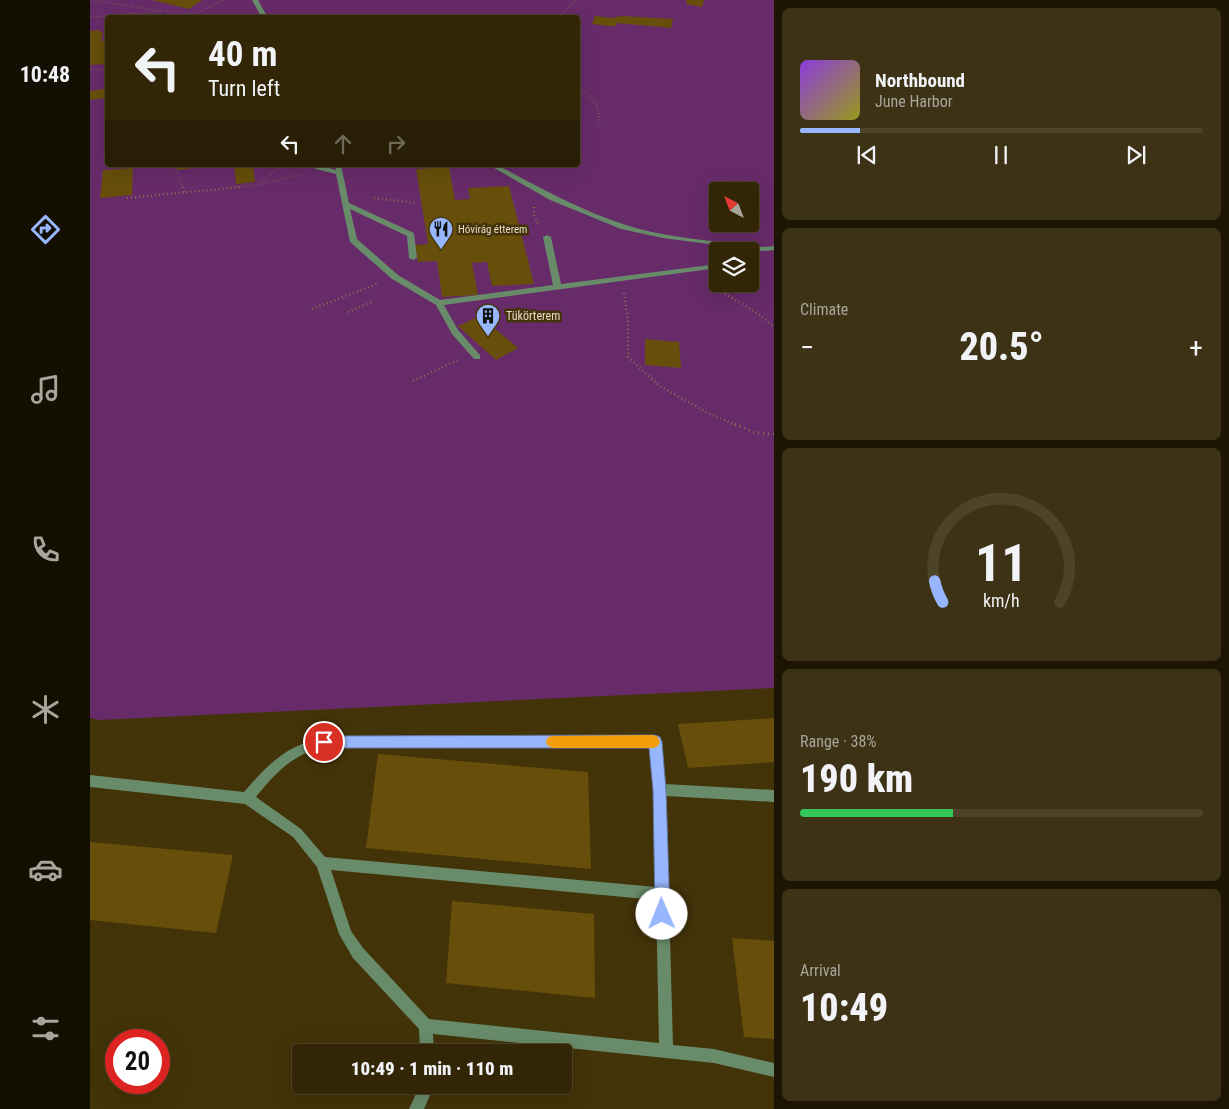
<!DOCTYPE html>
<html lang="en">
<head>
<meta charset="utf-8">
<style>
  body { margin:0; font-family:"Roboto Condensed",sans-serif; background:#3d3215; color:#f1f3f6; height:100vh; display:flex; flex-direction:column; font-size:19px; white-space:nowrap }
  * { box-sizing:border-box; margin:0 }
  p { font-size:16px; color:#a8a59b }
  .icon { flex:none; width:28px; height:28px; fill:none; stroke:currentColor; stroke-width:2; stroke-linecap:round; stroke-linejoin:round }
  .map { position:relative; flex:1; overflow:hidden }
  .details { display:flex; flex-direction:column; gap:8px; padding:8px; background:#1c1504; width:455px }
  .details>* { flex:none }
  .top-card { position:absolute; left:15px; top:15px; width:475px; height:152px; border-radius:5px; box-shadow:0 5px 20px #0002,0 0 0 1px #4d4328; background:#322607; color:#f1f3f6; overflow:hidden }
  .needle { width:32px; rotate:318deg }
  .tools { position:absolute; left:619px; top:182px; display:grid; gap:10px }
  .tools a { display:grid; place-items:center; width:50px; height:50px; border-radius:5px; background:#322607; box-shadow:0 5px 20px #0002,0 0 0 1px #4d4328; font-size:25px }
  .speed { position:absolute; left:15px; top:1029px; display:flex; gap:10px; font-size:25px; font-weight:700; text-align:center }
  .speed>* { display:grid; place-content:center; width:65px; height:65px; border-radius:50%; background:#322607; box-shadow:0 5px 20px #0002,0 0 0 1px #4d4328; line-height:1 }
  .speed .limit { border:8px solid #d22; background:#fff; color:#111 }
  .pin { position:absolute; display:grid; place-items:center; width:42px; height:42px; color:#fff; margin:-21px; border:2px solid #fff; border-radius:50%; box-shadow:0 1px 5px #0007 }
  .me { position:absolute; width:55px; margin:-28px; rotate:359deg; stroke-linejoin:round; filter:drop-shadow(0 0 4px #0008) }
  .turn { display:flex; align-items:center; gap:18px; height:105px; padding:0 20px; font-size:22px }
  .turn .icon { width:65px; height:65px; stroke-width:2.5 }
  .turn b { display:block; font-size:35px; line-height:42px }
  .lanes { display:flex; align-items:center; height:48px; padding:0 20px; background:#0003; justify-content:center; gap:25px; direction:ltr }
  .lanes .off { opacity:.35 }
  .big { font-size:38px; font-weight:800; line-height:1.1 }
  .details .widget { flex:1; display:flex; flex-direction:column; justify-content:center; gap:8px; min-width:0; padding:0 18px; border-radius:8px; background:#3d3215 }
  .details .dial { align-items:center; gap:0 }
  .dial svg { height:130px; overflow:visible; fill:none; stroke:#4d4328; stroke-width:7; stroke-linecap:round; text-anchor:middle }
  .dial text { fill:#f1f3f6; stroke:none }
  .song { display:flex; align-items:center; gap:15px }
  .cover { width:60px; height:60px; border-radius:8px; background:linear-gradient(135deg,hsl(270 70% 55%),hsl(60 70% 35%)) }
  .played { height:5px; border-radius:2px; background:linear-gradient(90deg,#97b6fd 15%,#4d4328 15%) }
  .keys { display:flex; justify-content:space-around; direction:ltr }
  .heat { display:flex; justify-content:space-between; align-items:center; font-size:28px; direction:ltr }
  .charge { height:8px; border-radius:4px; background:linear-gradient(90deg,#34c759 38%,#4d4328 0) }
  .trip { position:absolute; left:202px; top:1044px; width:280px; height:50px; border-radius:5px; background:#322607; box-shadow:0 5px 20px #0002,0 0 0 1px #4d4328; font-weight:800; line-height:50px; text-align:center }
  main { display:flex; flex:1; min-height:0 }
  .tab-bar { display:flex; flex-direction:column; width:90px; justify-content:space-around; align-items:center; background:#140f03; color:#a8a59b }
  .tab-bar .icon { width:35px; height:35px }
  .tab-bar .active { color:#97b6fd }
  .tab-bar b { font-size:22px; color:#f1f3f6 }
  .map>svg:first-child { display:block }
</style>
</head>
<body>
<main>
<nav class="tab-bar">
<b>10:48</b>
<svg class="icon active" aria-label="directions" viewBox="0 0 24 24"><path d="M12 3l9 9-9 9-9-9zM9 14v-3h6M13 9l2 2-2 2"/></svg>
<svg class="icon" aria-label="music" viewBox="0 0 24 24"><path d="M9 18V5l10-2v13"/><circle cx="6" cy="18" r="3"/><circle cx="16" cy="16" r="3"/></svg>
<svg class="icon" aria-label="phone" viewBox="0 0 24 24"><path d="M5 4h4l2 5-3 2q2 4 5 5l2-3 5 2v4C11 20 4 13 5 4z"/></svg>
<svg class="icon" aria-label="climate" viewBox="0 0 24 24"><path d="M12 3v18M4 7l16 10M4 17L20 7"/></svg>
<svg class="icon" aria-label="car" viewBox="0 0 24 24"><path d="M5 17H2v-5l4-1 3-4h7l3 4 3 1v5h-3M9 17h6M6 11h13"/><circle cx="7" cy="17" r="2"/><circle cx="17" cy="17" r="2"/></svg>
<svg class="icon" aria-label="filters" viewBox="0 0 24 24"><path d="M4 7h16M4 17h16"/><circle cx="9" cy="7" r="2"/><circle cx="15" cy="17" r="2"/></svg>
</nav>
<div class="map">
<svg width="684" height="1109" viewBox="0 0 684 1109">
  <rect width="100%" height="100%" fill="#433309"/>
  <path fill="#672b69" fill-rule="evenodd" d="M0 0H684V688L9 720 0 718ZM18 18H488V165H18ZM628 191H660V224H628ZM628 251H660V284H628Z"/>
  <path fill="#674f0b" d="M62 0H112L99 9Z
    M597 0H614L612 7 596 4Z
    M505 16 522 18 531 16 583 19 581 28 526 23V26H518L502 24Z
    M10 30V32H13L11 41H15L14 48H18V64L0 65V31Z
    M18 88V98L0 100V91Z
    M87 165H122V166L87 170Z
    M144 165H163L165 182 146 184Z
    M359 167 365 200 380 199 378 188 419 186 444 284 402 286 397 262 382 263 388 295 352 297 347 261 328 262 325 245 338 244 326 169Z
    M43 168 42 195 10 198 13 170Z
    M390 316 428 348 406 360 368 326Z
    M555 339 589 342 591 368 555 365Z
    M684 718V762L598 768 588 724Z
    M288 754 498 772 501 869 276 848Z
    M0 842 143 855 126 933 0 920Z
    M362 901 504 914 505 998 356 983Z
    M642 938 684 941V1039L654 1037Z"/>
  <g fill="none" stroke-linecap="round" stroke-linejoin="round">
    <path stroke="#807351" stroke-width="2" stroke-dasharray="0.5 2.5" stroke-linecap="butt" d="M71 11 107 13
      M0 17 71 11 1 0
      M106 18 107 13 133 0
      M468 18 486 0
      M0 68 18 72
      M488 85 507 105 510 123
      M84 165 93 188
      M45 166 47 165
      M166 167 182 165
      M169 183 193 165
      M138 188 167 185 214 174"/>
    <path stroke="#807351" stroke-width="2.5" stroke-dasharray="1 3" stroke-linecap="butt" d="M93 187 95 193
      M37 198 151 187
      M284 198 326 203
      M444 207V215L448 224
      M618 283 670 315 684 327
      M534 293 538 319V357L570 386 616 412 648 426
      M222 309 287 284
      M258 312 284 301
      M323 381 368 360"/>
    <path stroke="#807351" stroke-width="3" stroke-dasharray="1 4" stroke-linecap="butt" d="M645 424 666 433 684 434"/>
    <path fill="#688b6a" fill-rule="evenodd" d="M162 0H168L178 18H172Z
      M221 165H228L246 170 245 165H251L259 203 324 233 327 258 323 260 319 258 317 236 260 209 267 239 308 275 350 300 463 285 453 237 457 235 461 237 471 284 628 264V268L354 305 368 330 390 355V359H384L362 334 346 305 302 279 260 242 246 174 226 169Z
      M399 165H407C449 187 491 211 536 225 579 239 629 241 673 247L684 246V250L673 251 573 238 531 229 460 200Z
      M565 736 569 737 571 741 575 784 684 790V802L576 796 583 1045 624 1049 684 1063V1077L624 1063 343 1034 344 1052H330L329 1029 263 958 249 934 227 867 203 837 155 804 0 787V775L154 792C179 763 196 746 234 737ZM560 746 564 790 566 887 235 857 211 829 166 797C186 772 202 755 234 747ZM241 870 566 900 569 1043 339 1019 273 948 261 931Z
      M327 1085H341L340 1095 334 1109H319L326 1094Z"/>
  </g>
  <path fill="#97b6fd" stroke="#6276a4" d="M565 735 570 737 572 742 576 790 580 914 577 919 572 921 567 919 565 914 563 790 559 748H234L230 746 228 742 230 738 234 736Z"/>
  <path fill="#f59e0b" d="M563 735 568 737 570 742 568 746 563 748H463L458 746 456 742 458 737 463 736Z"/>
  <defs>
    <symbol id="restaurant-pin" viewBox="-11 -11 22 30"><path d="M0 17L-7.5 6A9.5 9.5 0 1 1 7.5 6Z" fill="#97b6fd" stroke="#433309"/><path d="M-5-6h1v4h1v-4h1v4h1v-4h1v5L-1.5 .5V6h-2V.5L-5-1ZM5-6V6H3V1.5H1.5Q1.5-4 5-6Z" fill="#111"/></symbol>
    <symbol id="building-pin" viewBox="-11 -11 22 30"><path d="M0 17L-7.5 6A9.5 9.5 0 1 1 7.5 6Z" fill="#97b6fd" stroke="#433309"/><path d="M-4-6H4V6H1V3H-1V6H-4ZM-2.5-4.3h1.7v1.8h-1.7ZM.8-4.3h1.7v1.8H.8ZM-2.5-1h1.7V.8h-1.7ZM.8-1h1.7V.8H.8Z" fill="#111"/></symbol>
  </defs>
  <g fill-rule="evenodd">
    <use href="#restaurant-pin" x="337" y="215" width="28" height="38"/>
    <use href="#building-pin" x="384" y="302" width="28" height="38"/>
  </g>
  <g text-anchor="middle" stroke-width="5" stroke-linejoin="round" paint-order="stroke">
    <g font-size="11" fill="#e5dbc6" stroke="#433309" text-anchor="start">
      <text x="368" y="233">Hóvirág étterem</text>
    </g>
    <g font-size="12" fill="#e5dbc6" stroke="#433309" text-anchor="start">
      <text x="416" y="320">Tükörterem</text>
    </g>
  </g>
</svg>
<div class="tools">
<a><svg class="needle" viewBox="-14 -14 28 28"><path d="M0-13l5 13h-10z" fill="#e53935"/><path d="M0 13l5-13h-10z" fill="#a8a59b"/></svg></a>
<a><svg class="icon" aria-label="layers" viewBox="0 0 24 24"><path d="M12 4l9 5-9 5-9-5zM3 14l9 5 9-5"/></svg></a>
</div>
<div class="speed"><div class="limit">20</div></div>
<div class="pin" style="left:234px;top:742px;background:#d93025"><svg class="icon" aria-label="arrive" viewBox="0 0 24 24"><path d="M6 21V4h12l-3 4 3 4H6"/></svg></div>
<svg class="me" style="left:572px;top:914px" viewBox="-20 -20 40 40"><circle r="19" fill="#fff"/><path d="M0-13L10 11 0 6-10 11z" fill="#97b6fd"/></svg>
<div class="trip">10:49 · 1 min · 110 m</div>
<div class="top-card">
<div class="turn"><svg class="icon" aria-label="left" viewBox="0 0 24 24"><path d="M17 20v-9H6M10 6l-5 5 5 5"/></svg><div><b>40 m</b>Turn left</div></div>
<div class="lanes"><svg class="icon" aria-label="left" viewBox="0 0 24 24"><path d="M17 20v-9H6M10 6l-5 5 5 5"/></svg><svg class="icon off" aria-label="ahead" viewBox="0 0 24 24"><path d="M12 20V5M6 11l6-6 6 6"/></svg><svg class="icon off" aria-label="right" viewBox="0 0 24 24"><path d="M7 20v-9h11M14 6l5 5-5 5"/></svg></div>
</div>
</div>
<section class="details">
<div class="widget">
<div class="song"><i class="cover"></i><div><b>Northbound</b><p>June Harbor</p></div></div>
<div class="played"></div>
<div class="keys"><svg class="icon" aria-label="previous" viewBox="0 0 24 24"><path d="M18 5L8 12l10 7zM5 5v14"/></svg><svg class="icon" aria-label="pause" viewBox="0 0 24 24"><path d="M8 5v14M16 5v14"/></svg><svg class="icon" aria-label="next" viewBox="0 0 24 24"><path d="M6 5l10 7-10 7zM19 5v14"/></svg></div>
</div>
<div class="widget"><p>Climate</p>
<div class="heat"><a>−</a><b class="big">20.5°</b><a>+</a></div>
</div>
<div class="widget dial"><svg viewBox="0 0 100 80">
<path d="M14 69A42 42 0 1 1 86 69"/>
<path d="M14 69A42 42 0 0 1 9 56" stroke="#97b6fd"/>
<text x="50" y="56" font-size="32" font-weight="700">11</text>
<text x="50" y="72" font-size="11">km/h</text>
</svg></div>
<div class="widget"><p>Range · 38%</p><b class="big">190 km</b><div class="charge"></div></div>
<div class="widget"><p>Arrival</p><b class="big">10:49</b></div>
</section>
</main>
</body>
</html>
